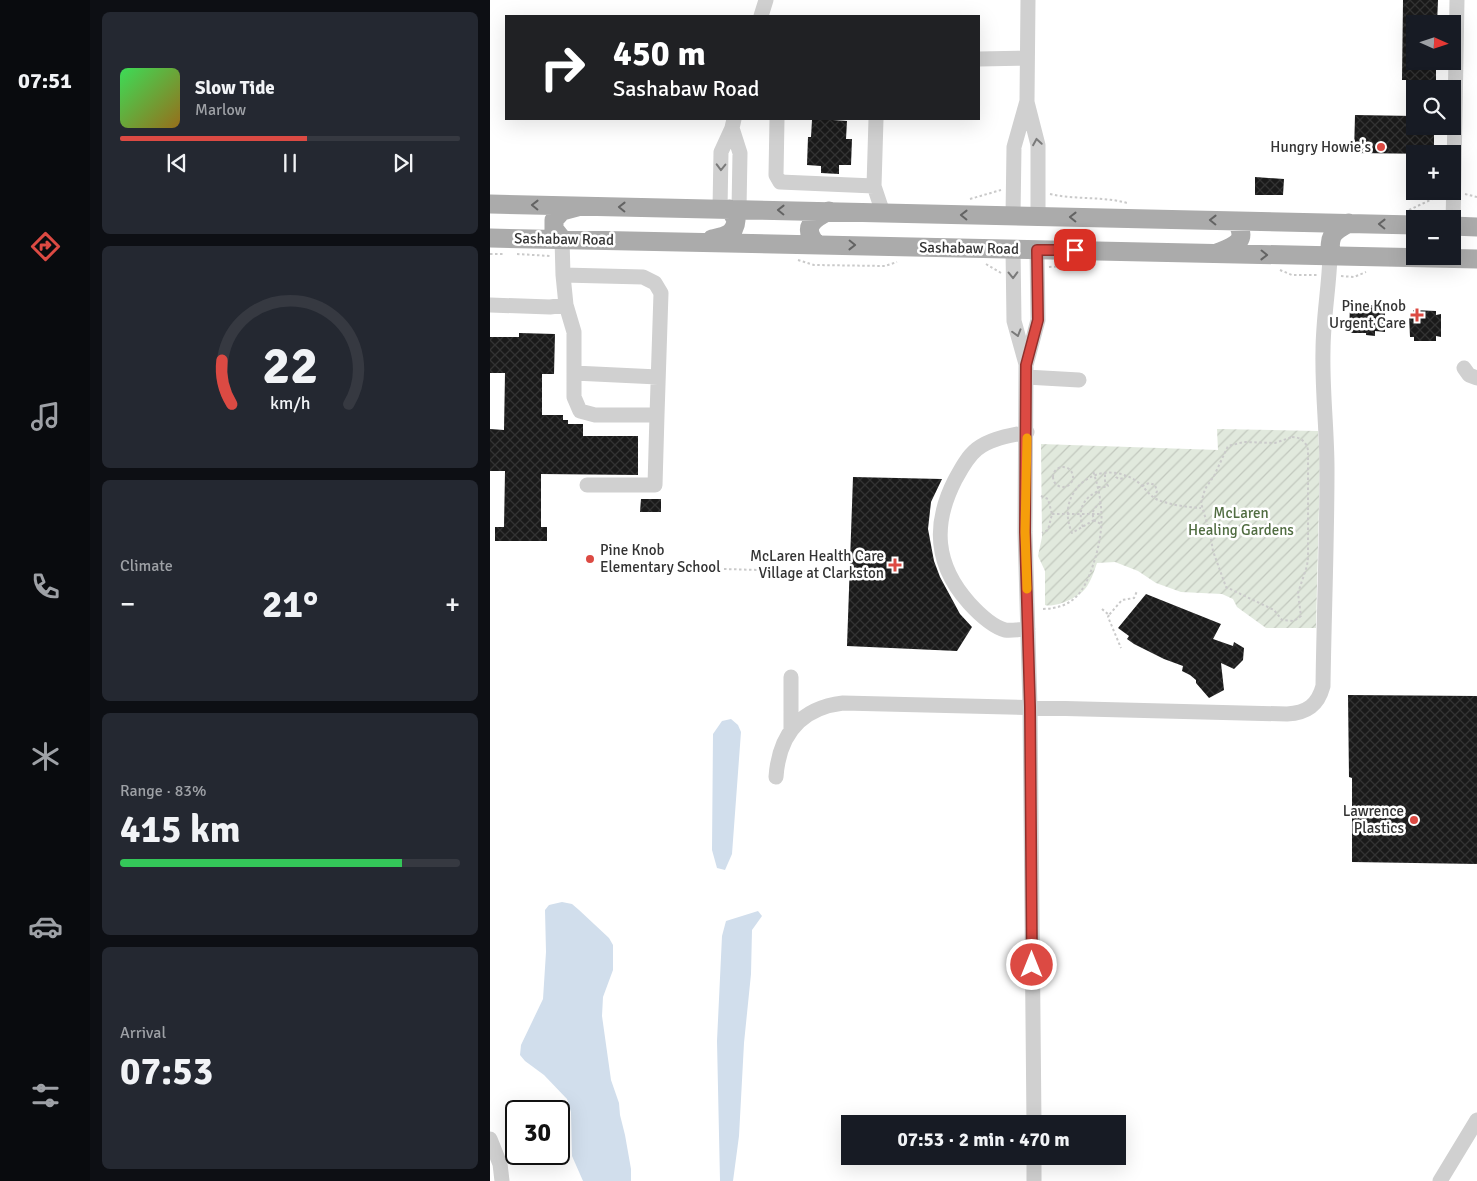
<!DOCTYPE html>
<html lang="en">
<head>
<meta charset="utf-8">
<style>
  body { margin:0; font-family:Signika,sans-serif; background:#242831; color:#f1f3f6; height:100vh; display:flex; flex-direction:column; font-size:19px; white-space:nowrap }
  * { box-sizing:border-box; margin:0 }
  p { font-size:16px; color:#9ea1a6 }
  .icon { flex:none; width:28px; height:28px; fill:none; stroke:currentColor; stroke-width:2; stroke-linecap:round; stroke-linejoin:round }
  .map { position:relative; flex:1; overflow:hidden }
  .panel { display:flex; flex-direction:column; gap:12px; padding:12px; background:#0d0f14; width:400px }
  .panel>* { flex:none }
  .top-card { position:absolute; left:15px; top:15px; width:475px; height:105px; border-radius:0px; box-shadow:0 5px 20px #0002; background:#202124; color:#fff; overflow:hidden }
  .needle { width:32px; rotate:93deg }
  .fabs { position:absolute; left:916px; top:15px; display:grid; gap:10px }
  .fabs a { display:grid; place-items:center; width:55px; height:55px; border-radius:0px; background:#171b24; box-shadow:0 5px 20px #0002; font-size:25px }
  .speed { position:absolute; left:15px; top:1100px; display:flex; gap:10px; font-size:25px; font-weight:700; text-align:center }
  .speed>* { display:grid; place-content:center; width:65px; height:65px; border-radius:50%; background:#171b24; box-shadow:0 5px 20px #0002; line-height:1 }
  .speed .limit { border:2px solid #111; border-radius:8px; background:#fff; color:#111 }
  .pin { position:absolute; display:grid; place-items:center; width:42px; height:42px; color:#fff; margin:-21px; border-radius:10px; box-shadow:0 2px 8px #0006 }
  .me { position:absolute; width:55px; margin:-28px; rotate:0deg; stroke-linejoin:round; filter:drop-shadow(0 0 4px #0008) }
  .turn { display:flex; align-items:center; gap:18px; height:105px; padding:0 25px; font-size:22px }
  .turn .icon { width:65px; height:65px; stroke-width:2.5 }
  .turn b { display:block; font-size:35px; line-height:42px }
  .big { font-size:38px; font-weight:700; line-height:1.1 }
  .panel .widget { flex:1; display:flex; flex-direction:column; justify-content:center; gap:8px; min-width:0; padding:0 18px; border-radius:8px; background:#242831 }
  .panel .dial { align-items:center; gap:0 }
  .dial svg { height:130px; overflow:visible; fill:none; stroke:#363941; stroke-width:7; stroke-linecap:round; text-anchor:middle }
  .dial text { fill:#f1f3f6; stroke:none }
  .song { display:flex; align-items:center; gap:15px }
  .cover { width:60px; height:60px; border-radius:8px; background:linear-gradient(135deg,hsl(130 70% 55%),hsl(40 70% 35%)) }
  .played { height:5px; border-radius:2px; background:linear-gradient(90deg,#dc4a43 55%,#363941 55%) }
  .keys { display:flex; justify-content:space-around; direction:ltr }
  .heat { display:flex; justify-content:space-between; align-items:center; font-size:28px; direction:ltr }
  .charge { height:8px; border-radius:4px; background:linear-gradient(90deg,#34c759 83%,#363941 0) }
  .trip { position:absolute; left:351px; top:1115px; width:285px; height:50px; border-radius:0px; background:#171b24; box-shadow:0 5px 20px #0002; font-weight:700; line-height:50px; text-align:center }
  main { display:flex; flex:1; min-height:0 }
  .tabs { display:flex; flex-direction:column; width:90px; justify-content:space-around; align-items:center; background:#090b0e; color:#9ea1a6 }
  .tabs .icon { width:35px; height:35px }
  .tabs .selected { color:#dc4a43 }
  .tabs b { font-size:22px; color:#f1f3f6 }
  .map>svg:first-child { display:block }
</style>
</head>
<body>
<main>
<nav class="tabs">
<b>07:51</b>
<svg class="icon selected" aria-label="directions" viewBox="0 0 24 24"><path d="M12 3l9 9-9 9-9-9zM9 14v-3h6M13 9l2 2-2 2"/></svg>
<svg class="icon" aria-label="music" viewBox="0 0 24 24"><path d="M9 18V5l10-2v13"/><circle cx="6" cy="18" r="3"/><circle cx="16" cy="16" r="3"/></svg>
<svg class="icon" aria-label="phone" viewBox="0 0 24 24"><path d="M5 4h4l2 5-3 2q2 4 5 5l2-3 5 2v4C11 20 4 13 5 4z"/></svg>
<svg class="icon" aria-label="climate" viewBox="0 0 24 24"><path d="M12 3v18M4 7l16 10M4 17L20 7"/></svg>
<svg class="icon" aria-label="car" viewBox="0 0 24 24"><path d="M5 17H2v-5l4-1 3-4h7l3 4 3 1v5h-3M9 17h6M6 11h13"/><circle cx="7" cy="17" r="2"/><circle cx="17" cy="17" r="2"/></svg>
<svg class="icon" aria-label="filters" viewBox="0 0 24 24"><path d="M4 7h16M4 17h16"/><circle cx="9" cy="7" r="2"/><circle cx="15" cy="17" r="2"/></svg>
</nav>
<section class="panel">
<div class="widget">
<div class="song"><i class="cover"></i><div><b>Slow Tide</b><p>Marlow</p></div></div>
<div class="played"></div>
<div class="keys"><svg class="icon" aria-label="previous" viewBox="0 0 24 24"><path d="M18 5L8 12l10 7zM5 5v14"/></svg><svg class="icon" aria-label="pause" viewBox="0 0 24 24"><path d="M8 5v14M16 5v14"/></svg><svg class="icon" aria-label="next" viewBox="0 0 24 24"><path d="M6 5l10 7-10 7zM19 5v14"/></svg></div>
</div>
<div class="widget dial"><svg viewBox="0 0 100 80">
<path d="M14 69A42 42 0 1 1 86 69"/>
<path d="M14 69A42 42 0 0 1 8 42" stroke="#dc4a43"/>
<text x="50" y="56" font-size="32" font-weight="700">22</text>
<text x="50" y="72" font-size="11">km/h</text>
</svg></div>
<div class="widget"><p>Climate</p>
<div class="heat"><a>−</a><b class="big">21°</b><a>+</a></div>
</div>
<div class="widget"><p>Range · 83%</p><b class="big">415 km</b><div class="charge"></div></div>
<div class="widget"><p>Arrival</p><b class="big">07:53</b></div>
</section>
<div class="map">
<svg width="987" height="1181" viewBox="0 0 987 1181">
  <defs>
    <pattern id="garden-furrows" width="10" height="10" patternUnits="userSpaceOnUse" patternTransform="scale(1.25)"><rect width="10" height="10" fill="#e1e9dd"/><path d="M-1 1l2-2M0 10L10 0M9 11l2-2" fill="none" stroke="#c2c8be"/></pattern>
    <pattern id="building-cross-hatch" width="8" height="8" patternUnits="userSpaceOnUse" patternTransform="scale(1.25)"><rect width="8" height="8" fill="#1a1a1a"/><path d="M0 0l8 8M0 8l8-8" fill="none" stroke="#333"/></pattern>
  </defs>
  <rect width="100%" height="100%" fill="#fff"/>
  <path fill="url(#garden-furrows)" d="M727 429 828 431 830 463 826 628H776L747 607 743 599 732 594 691 592 666 583 648 571 625 562 607 563C604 571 601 582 595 589 589 597 566 608 555 605V571L548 556 552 537 551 444 728 450Z"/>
  <path fill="#d1deec" d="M241 719 248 725 251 732 242 854 235 870 227 868 222 850 223 734 232 721Z
    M72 902 82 904 89 910 119 938 123 945V970L113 997 112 1016 121 1080 129 1103 130 1115 135 1135 141 1169V1181H93L82 1156 81 1112 77 1099 54 1075 35 1061 30 1055 31 1045 53 999 56 952 55 910 59 905Z
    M268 911 272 916 262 930 261 974 254 1043 249 1136 243 1181H230L227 1041 232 936 236 921Z"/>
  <path fill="url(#building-cross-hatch)" d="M913 0H948L947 24H925V61H946V80H912Z
    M865 115 925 116V126H944V154L864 153Z
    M328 119 357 121 356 139H362L361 165H349V174L331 173V166L317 165 318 137H321L322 120H328Z
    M765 177 794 179 793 195H765Z
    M881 305 890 306 891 310H895V332L885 331V336L876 335V333H859L860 306H881Z
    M923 310 946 311V315L951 314V337L946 336V341H924V337H920L919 315H924Z
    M29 333 65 334 64 374H52V415H73V420H78V424H93V436H148V475L51 474V527H57V541H5V527H14L15 471H0V429L14 430 15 373H0V337H29Z
    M363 477 452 479 441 502 438 529 444 561 450 577 470 614 482 627 467 651 357 646Z
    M151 499H171V512H150Z
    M656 594 731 624 723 639 743 646 744 642 754 648 753 660 744 669 731 663 734 690 719 698 706 683V680L700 675 692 671 693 666 674 659 644 644 637 639 639 636 628 628Z
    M858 695 987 696V864L862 862V778L859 777Z"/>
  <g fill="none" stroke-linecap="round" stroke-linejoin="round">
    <path stroke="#cacaca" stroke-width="2" stroke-dasharray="2.5 2.5" stroke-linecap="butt" d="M560 194C586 200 612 196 637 203
      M975 194 987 197
      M480 199 511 190
      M919 210 951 195
      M0 254H13
      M27 254 60 256
      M308 260 324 265 395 266 407 262
      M496 264 511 273
      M559 267 576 266
      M790 270 802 275H827
      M851 276 864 277 876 272
      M802 437C810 437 816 441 818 450V558L817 566 808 593 811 616 804 621 792 620 784 610 736 587 723 551 720 533 711 503 715 489 724 476 738 446 754 442 785 443Z
      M563 477a10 10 0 1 1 20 0a10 10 0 1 1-20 0Z
      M625 472 626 477 629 479 634 478 636 475
      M652 486 659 483 665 485 667 491 665 497
      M608 487H616L618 486 615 481V472
      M551 496 558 499 562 514 558 530 552 533
      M611 503C604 507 600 513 605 521L611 524
      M562 514H612
      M604 520 582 533C576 519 576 505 584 492 599 469 629 467 649 483 655 488 659 495 666 499 679 505 697 507 711 508
      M593 527C587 511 593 497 609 491
      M234 569 341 572
      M553 609C582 608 593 594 602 568 614 534 615 506 603 471
      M612 609 619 615 632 600 644 598 647 591
      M619 615 618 617 631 648"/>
    <path stroke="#d0d0d0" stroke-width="15" d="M271 16 276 0
      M489 59 537 58
      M537 102 548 145V216
      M287 119 286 175 290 182 384 186
      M386 119 384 186 393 213
      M242 128 250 153 249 209
      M230 209 231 152 242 128 244 119
      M523 216 524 147 537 101 538 0
      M963 226 967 0
      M72 239 73 275 76 305 84 332V397L90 411 105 415H167L165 485H97
      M523 249 524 321 536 364
      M73 275 153 277 165 283 171 293 167 415
      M0 305 60 307 76 305
      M974 368 979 375 987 378
      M84 373 168 377
      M536 377 589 380
      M537 432C520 436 501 438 487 449 477 457 471 469 465 480 442 525 445 565 479 603 489 614 501 626 515 630 522 631 531 629 538 629
      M301 730V677
      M286 777C289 734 311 708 353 703L797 714C817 713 828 705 833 686 834 614 837 541 837 469 837 430 832 390 833 351 833 319 839 288 840 256
      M544 1124 540 707 535 532 536 365 548 320 547 250
      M0 1139 10 1164 12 1181
      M544 1156V1181
      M950 1181 987 1120"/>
    <path stroke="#ababab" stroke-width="19" d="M0 204 925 225
      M962 226 987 227
      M0 238 987 259
      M72 239 64 229V220L72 211 87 207
      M222 239C234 236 245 235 246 220L240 209
      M327 245C311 227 323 219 339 211
      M727 253C744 246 759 242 746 221
      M840 256C840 236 840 233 859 223"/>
  </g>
  <defs><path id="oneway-chevron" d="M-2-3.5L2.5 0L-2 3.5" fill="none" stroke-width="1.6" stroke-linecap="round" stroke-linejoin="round" transform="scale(1.25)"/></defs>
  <g stroke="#7a7a7a">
    <use href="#oneway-chevron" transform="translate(547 142) rotate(-99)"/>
    <use href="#oneway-chevron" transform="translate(231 167) rotate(91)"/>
    <use href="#oneway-chevron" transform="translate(523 275) rotate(89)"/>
    <use href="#oneway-chevron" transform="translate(527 333) rotate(74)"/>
  </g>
  <g stroke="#636363">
    <use href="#oneway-chevron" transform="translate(45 205) rotate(-179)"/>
    <use href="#oneway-chevron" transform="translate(132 207) rotate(-179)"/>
    <use href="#oneway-chevron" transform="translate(291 210) rotate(-179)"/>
    <use href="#oneway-chevron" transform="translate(474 215) rotate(-179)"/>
    <use href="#oneway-chevron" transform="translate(583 217) rotate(-179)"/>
    <use href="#oneway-chevron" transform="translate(723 220) rotate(-179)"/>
    <use href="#oneway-chevron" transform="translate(892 224) rotate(-179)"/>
    <use href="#oneway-chevron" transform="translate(362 245) rotate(1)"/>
    <use href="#oneway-chevron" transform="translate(774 255) rotate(1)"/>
  </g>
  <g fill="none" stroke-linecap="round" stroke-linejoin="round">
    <defs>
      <path id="route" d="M542 965 540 707 535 532 536 365 548 320 547 250H585"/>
    </defs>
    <use href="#route" stroke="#8f302c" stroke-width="12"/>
    <use href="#route" stroke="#dc4a43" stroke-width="9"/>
    <path stroke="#f59e0b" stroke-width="9" d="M537 438 535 532 537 589"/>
  </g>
  <g fill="#dc4a43" stroke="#fff" stroke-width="2">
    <circle cx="891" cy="147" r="5"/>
    <path d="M924.5 307.5h5v5h5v5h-5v5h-5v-5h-5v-5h5z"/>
    <circle cx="100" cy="559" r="5"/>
    <path d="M402.5 557.5h5v5h5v5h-5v5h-5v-5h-5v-5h5z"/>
    <circle cx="924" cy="820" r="5"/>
  </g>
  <g text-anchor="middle" stroke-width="5" stroke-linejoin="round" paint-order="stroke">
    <g font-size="15" fill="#333" stroke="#fff" text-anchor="end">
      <text x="881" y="152">Hungry Howie's</text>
      <text x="916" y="311">Pine Knob<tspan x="916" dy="17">Urgent Care</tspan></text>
      <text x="110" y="555" text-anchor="start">Pine Knob<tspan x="110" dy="17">Elementary School</tspan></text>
      <text x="394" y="561">McLaren Health Care<tspan x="394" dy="17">Village at Clarkston</tspan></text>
      <text x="914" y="816">Lawrence<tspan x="914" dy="17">Plastics</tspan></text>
    </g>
    <g font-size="15" fill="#333" stroke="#fff">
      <text transform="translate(74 239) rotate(1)" y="5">Sashabaw Road</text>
      <text transform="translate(479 248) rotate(1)" y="5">Sashabaw Road</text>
    </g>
    <g font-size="15" fill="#516d42" stroke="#fff">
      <text x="751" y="518">McLaren<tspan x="751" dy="17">Healing Gardens</tspan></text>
    </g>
  </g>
</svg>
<div class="fabs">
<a><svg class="needle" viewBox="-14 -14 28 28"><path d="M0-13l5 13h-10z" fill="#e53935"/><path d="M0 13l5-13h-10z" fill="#9ea1a6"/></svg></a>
<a><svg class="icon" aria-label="search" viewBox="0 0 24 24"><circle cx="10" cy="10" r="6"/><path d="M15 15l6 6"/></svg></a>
<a>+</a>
<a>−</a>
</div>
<div class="speed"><div class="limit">30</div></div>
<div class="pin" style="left:585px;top:250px;background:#d93025"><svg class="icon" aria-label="arrive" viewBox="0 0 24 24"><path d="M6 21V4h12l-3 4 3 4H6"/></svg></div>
<svg class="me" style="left:542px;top:965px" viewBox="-20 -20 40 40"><circle r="17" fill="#dc4a43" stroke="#fff" stroke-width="3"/><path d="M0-11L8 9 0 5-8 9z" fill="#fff"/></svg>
<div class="trip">07:53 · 2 min · 470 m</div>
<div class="top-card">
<div class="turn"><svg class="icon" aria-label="right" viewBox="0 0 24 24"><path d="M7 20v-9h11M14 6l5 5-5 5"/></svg><div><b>450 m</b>Sashabaw Road</div></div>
</div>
</div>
</main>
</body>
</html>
